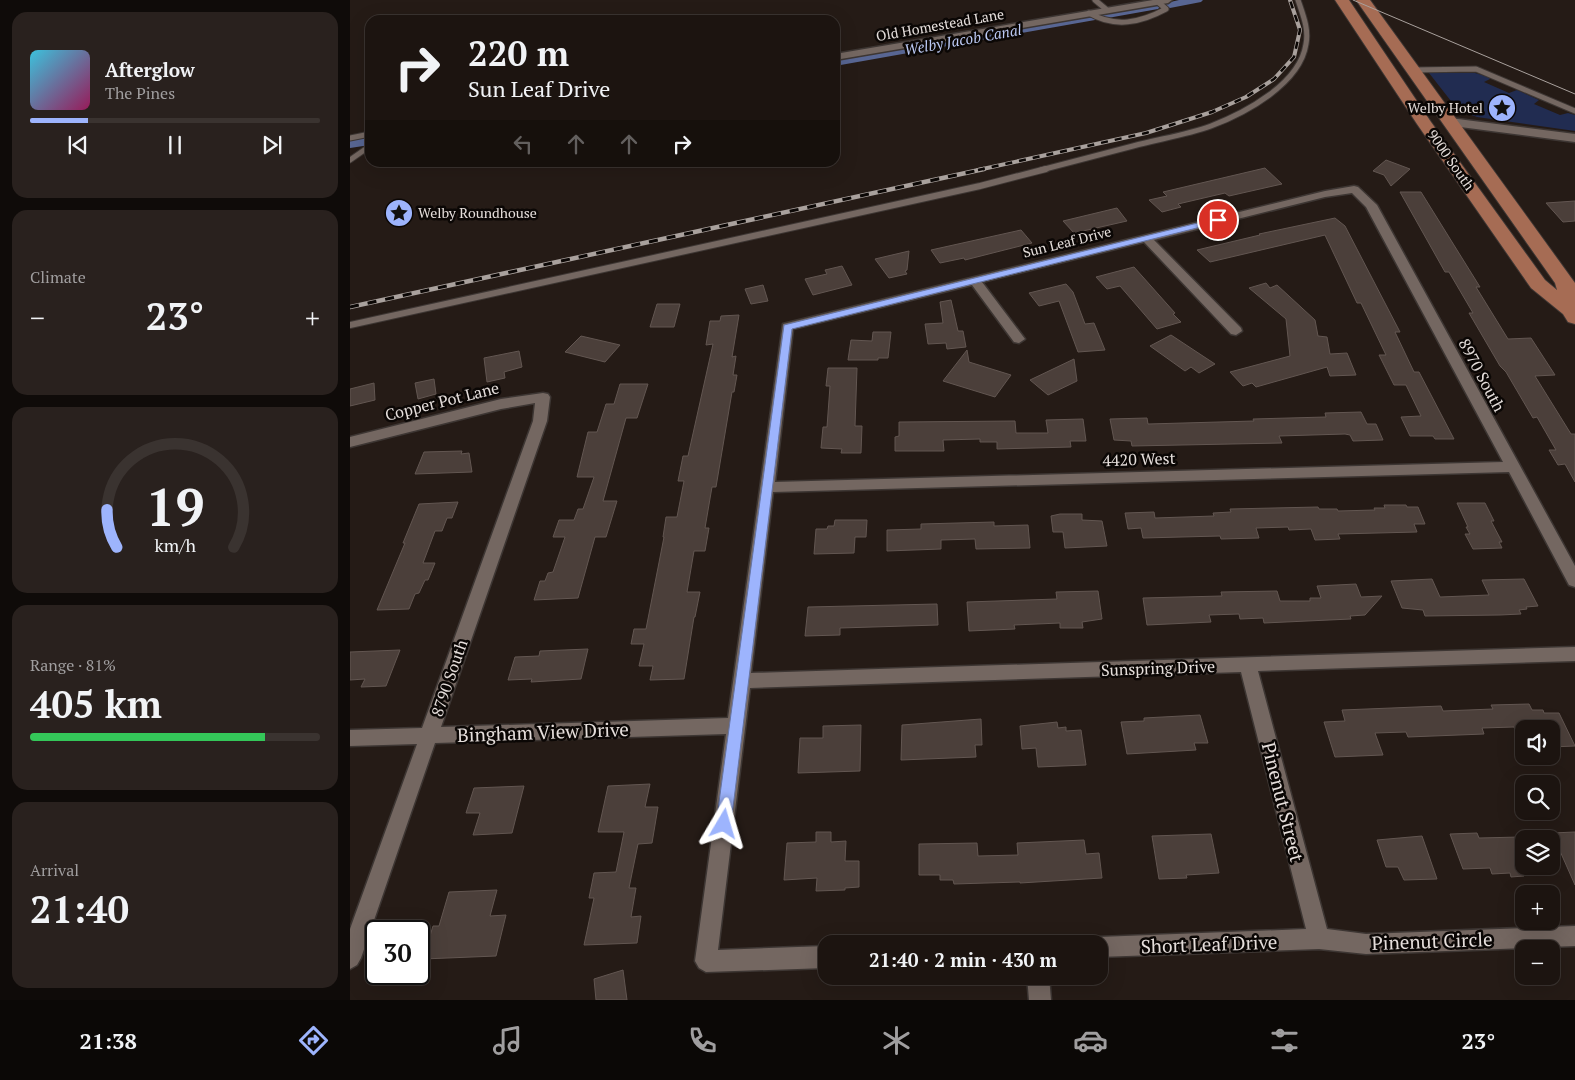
<!DOCTYPE html>
<html lang="en">
<head>
<meta charset="utf-8">
<style>
  body { margin:0; font-family:"PT Serif",serif; background:#29211e; color:#f1f3f6; height:100vh; display:flex; flex-direction:column; font-size:19px; white-space:nowrap }
  * { box-sizing:border-box; margin:0 }
  p { font-size:16px; color:#a09e9f }
  .icon { flex:none; width:28px; height:28px; fill:none; stroke:currentColor; stroke-width:2; stroke-linecap:round; stroke-linejoin:round }
  .map { position:relative; flex:1; overflow:hidden }
  .panel { display:flex; flex-direction:column; gap:12px; padding:12px; background:#0f0b09; width:350px }
  .panel>* { flex:none }
  .hud { position:absolute; left:15px; top:15px; width:475px; height:152px; border-radius:15px; box-shadow:0 5px 20px #0002,0 0 0 1px #3a3330; background:#1c1410; color:#f1f3f6; overflow:hidden }
  .fabs { position:absolute; left:1165px; top:720px; display:grid; gap:10px }
  .fabs a { display:grid; place-items:center; width:45px; height:45px; border-radius:10px; background:#1c1410; box-shadow:0 5px 20px #0002,0 0 0 1px #3a3330; font-size:25px }
  .speed { position:absolute; left:15px; top:920px; display:flex; gap:10px; font-size:25px; font-weight:700; text-align:center }
  .speed>* { display:grid; place-content:center; width:65px; height:65px; border-radius:50%; background:#1c1410; box-shadow:0 5px 20px #0002,0 0 0 1px #3a3330; line-height:1 }
  .speed .limit { border:2px solid #111; border-radius:8px; background:#fff; color:#111 }
  .pin { position:absolute; display:grid; place-items:center; width:42px; height:42px; color:#fff; margin:-21px; border:2px solid #fff; border-radius:50%; box-shadow:0 1px 5px #0007 }
  .me { position:absolute; width:55px; margin:-28px; rotate:7deg; stroke-linejoin:round; filter:drop-shadow(0 0 4px #0008) }
  .turn { display:flex; align-items:center; gap:18px; height:105px; padding:0 20px; font-size:22px }
  .turn .icon { width:65px; height:65px; stroke-width:2.5 }
  .turn b { display:block; font-size:35px; line-height:42px }
  .lanes { display:flex; align-items:center; height:48px; padding:0 20px; background:#0003; justify-content:center; gap:25px; direction:ltr }
  .lanes .off { opacity:.35 }
  .big { font-size:38px; font-weight:700; line-height:1.1 }
  .panel .card { flex:1; display:flex; flex-direction:column; justify-content:center; gap:8px; min-width:0; padding:0 18px; border-radius:15px; background:#29211e }
  .panel .dial { align-items:center; gap:0 }
  .dial svg { height:130px; overflow:visible; fill:none; stroke:#3a3330; stroke-width:7; stroke-linecap:round; text-anchor:middle }
  .dial text { fill:#f1f3f6; stroke:none }
  .song { display:flex; align-items:center; gap:15px }
  .cover { width:60px; height:60px; border-radius:8px; background:linear-gradient(135deg,hsl(190 70% 55%),hsl(330 70% 35%)) }
  .played { height:5px; border-radius:2px; background:linear-gradient(90deg,#9db4fd 20%,#3a3330 20%) }
  .keys { display:flex; justify-content:space-around; direction:ltr }
  .heat { display:flex; justify-content:space-between; align-items:center; font-size:28px; direction:ltr }
  .charge { height:8px; border-radius:4px; background:linear-gradient(90deg,#34c759 81%,#3a3330 0) }
  .trip { position:absolute; left:468px; top:935px; width:290px; height:50px; border-radius:15px; background:#1c1410; box-shadow:0 5px 20px #0002,0 0 0 1px #3a3330; font-weight:700; line-height:50px; text-align:center }
  .tab-bar { display:flex; height:80px; justify-content:space-around; align-items:center; background:#0b0806; color:#a09e9f }
  .tab-bar .icon { width:35px; height:35px }
  .tab-bar .current { color:#9db4fd }
  .tab-bar b { font-size:22px; color:#f1f3f6 }
  main { display:flex; flex:1; min-height:0 }
  .map>svg:first-child { display:block }
</style>
</head>
<body>
<main>
<section class="panel">
<div class="card">
<div class="song"><i class="cover"></i><div><b>Afterglow</b><p>The Pines</p></div></div>
<div class="played"></div>
<div class="keys"><svg class="icon" aria-label="previous" viewBox="0 0 24 24"><path d="M18 5L8 12l10 7zM5 5v14"/></svg><svg class="icon" aria-label="pause" viewBox="0 0 24 24"><path d="M8 5v14M16 5v14"/></svg><svg class="icon" aria-label="next" viewBox="0 0 24 24"><path d="M6 5l10 7-10 7zM19 5v14"/></svg></div>
</div>
<div class="card"><p>Climate</p>
<div class="heat"><a>−</a><b class="big">23°</b><a>+</a></div>
</div>
<div class="card dial"><svg viewBox="0 0 100 80">
<path d="M14 69A42 42 0 1 1 86 69"/>
<path d="M14 69A42 42 0 0 1 8 46" stroke="#9db4fd"/>
<text x="50" y="56" font-size="32" font-weight="700">19</text>
<text x="50" y="72" font-size="11">km/h</text>
</svg></div>
<div class="card"><p>Range · 81%</p><b class="big">405 km</b><div class="charge"></div></div>
<div class="card"><p>Arrival</p><b class="big">21:40</b></div>
</section>
<div class="map">
<svg width="1225" height="1000" viewBox="0 0 1225 1000">
  <rect width="100%" height="100%" fill="#251b16"/>
  <path fill="#212c51" d="M1079 73H1125L1139 77 1140 79 1134 82 1159 93 1167 90 1189 100 1184 104 1210 115 1218 113 1225 115V131L1127 117 1108 110Z"/>
  <g fill="none" stroke-linecap="round" stroke-linejoin="round">
    <path fill="#586693" fill-rule="evenodd" d="M829 0H853L851 2 820 8 814 5 816 3Z
      M804 4 810 7 808 9 752 19 746 16 752 13Z
      M741 15 747 18 745 20 485 66V58Z
      M20 137V145L0 148V140Z"/>
  </g>
  <path fill="#4b3f3a" stroke="#625651" d="M1036 160 1060 169 1041 186 1034 175 1023 171Z
    M915 168 932 184 879 196 875 193 828 204 831 207 812 212 799 200 817 196 813 192Z
    M1050 192H1071L1130 287H1126L1158 339 1181 338 1205 375 1185 376 1221 434H1225V482L1215 464 1208 465 1199 450H1206L1187 417 1183 418 1156 372 1150 366 1119 313H1123L1099 272H1095Z
    M1225 201V221L1213 222 1196 203Z
    M767 208 777 221 724 233 713 221Z
    M985 218 995 226 1050 332H1045L1064 372H1069L1104 439H1085L1083 436H1060L1051 417 1071 416 1056 385H1044L1029 355H1036L1011 303H1007L975 235 860 262 847 250 910 235 909 234Z
    M671 230 682 243 615 260 614 258 590 263 581 250Z
    M559 251 557 270 555 271 557 274 539 278 525 259Z
    M492 266 502 285 463 295 455 279 477 274 475 270Z
    M784 267 825 313 823 314 831 322 807 329 770 286 757 289 746 277Z
    M916 283 920 288 927 285 965 320 968 336 977 337 980 354 997 353 1006 375 980 376 977 367 906 387 902 383 893 386 880 372 940 356 936 319 899 288Z
    M716 284 723 292 735 324 744 323 755 350 728 352 709 301 689 306 679 293Z
    M413 285 418 301 401 304 395 289Z
    M601 300 608 331H613L616 347 597 349 596 343 578 344 575 324 593 323 590 302Z
    M307 304H330L324 327H300Z
    M389 315 382 357 386 356 383 375H387L384 392H382L366 487H362L355 528H359L355 551H344L337 592H350L345 617H344L334 679 300 680 303 666H289L294 644H281L284 629H296L314 537H313L316 517H327L334 481H328L333 456H338L363 344 356 345 360 321H370L371 316Z
    M523 332H541L538 358H528V360H498L501 340 522 341Z
    M821 335 865 364 849 373 841 367 835 371 800 346Z
    M231 336 270 345 255 362 215 352Z
    M617 350 619 362 661 375 645 397 593 381Z
    M169 351 172 367 154 372 155 378 137 382 134 358Z
    M724 359 727 381 698 395 680 380Z
    M478 368H507L505 426H512L511 453H491L492 449 471 448 473 427H477L480 386H476Z
    M84 379 86 394 68 399 65 383Z
    M24 383 25 400 0 406V389Z
    M270 384H298L287 418H276L253 501H267L256 537H245L228 598 184 600 190 581H195L198 573 203 572 215 537H203L209 520H224L228 509H233L244 477H227L238 432H247L256 404H264Z
    M1011 412 1017 424H1026L1033 440 1003 441 1000 435 995 434 929 436 932 443 782 446 781 441 764 440 760 419 797 418 798 424 904 421 903 419 976 417 975 413Z
    M733 419 736 441H720L721 447 647 449V442H630V439L593 440 594 451H545V437L549 436V422L665 421 666 433H698L696 420Z
    M112 451 111 454 119 453 122 472 65 474 74 452Z
    M108 502 102 518H97L92 531H85L73 563H85L78 580H75L69 593 65 594 59 609 27 610 55 543H53L69 504Z
    M1107 503H1135L1144 521H1141L1152 542H1149L1152 548 1123 549 1115 534H1120L1116 527H1118Z
    M1034 505H1056L1057 507H1068L1075 524H1064L1067 532 988 534 990 539 965 540 961 529 939 530 938 527 906 528 909 538 871 539 870 536 793 538 791 528 778 529 775 513 804 512 805 518 864 516 863 513 881 512 880 509 968 507 969 509H987L988 511 1025 510 1024 508H1035Z
    M710 514H732V520L752 521 757 546 715 548 713 532H703L701 516Z
    M485 520H517L516 537H505L504 553 464 554 466 529H477L478 526H484Z
    M644 522V526L678 525 680 548 626 549 625 539 591 540V549L537 551V530L571 529V524Z
    M1082 579 1090 597 1139 595 1132 580 1174 579 1188 606 1176 607 1177 609 1169 610 1171 614 1150 615 1075 616 1073 610 1052 608 1041 581Z
    M1006 584 1011 597 1032 596 1015 615 1000 616 1001 619 914 623 913 618 890 619 889 614 859 615 861 622 797 625 793 598 872 596 871 592 927 591 930 601H960V598H971L967 586Z
    M748 591 752 619 732 622 733 628H710V623L664 625 665 629 619 631 617 602 707 599 706 592Z
    M587 604 588 625 490 628V635L455 636 458 607Z
    M238 649 231 679 181 682 182 679 158 680 165 657 189 656 190 651Z
    M50 650 36 686 11 687 15 679 0 680V652Z
    M1179 704 1182 710H1193L1194 713H1209L1225 746 1201 747V729H1174L1173 748 1164 727 1132 728 1134 734 1058 737 1056 732 1025 733 1033 755 985 757 974 722 995 721 992 710 1091 706 1093 711 1143 709 1141 705Z
    M850 715 858 743H844L846 750 777 754 771 722 794 721V718Z
    M631 719 632 745H625L626 757 551 760 552 725Z
    M707 722 708 728 716 727V731L731 730 736 765 688 767 686 748 672 749 670 726Z
    M511 725 510 771 448 773 450 738H473V726Z
    M300 784 295 807H308L302 843 288 844 279 888H286L281 917 291 916 287 943 234 945 244 898H239L244 873 266 872 274 832H248L258 786Z
    M174 786 162 833 123 835 130 813H116L124 788Z
    M466 832H481V842L496 841 495 861H509V887L495 888V890L466 891 467 878 434 880 437 843 466 842Z
    M1225 832V885L1202 833Z
    M1127 833 1129 838 1170 837 1174 845V876L1161 877 1160 873 1142 874 1140 868 1113 869 1100 834Z
    M861 834 869 873 836 875 837 878 809 879 802 836Z
    M1072 836 1087 879 1054 880 1048 867H1036L1027 840Z
    M734 840 736 854 749 853 752 878 670 883V882L604 884 603 880H590V875H569V844L627 843 628 856 668 855 667 843Z
    M147 890 140 916 156 915 146 956 73 959 83 926H89L99 892Z
    M273 970 277 1000H246L244 979Z"/>
  <g fill="none" stroke-linecap="round" stroke-linejoin="round">
    <defs>
      <path id="service-far1" d="M745 0 757 10
        M739 13C765 28 790 23 816 9L808 2
        M1063 70 1126 69 1225 111
        M0 138 20 134
        M0 160 20 146
        M691 170C722 162 753 154 783 146 809 139 836 135 861 126 895 113 950 84 956 44 959 29 953 15 948 0"/>
      <path id="service" d="M0 325 630 186 696 169"/>
      <path id="minor" d="M803 0H822L818 3 485 60V54Z
        M1004 186 1008 187 1027 205 1225 566V587L1219 585 1159 472 423 492 401 673 1225 647V661L908 671 977 929 1016 934 1225 926V946L1016 954 969 949 749 957V944H740L742 940 749 937 956 929 891 672 400 688 368 950 476 946V968L356 972 349 968 345 961 376 734 85 743 11 958 7 965 0 969V929L67 744 0 746V730L72 728 183 421 185 403 151 409 0 447V437L151 399 193 393 198 394 200 397 197 421 91 727 378 718 433 324 975 191ZM1002 193 1016 207 1153 462 425 482 443 329 622 285 664 342 669 343 675 339 632 282 794 242 881 334 886 335 892 331 891 328 804 240 975 197Z
        M677 976H699L701 1000H679Z"/>
      <path id="secondary" d="M1100 118 1225 134V142L1095 125 1093 122 1095 119Z"/>
      <path id="primary" d="M985 0H999L1081 122 1195 280 1207 290 1205 283 1006 0H1020L1225 283V324L1218 322 1213 314 1181 288 1067 124Z"/>
    </defs>
    <use href="#service-far1" stroke="#3d3633" stroke-width="7"/>
    <use href="#service" stroke="#3d3633" stroke-width="8"/>
    <use href="#minor" stroke="#3d3633" stroke-width="3"/>
    <use href="#secondary" stroke="#3d3633" stroke-width="3"/>
    <use href="#primary" stroke="#3d3633" stroke-width="2"/>
    <use href="#service-far1" stroke="#746761" stroke-width="5"/>
    <use href="#service" stroke="#746761" stroke-width="6"/>
    <use href="#minor" fill="#746761" fill-rule="evenodd"/>
    <use href="#secondary" fill="#746761" fill-rule="evenodd"/>
    <use href="#primary" fill="#a66c54" fill-rule="evenodd"/>
    <path stroke="#a9a19d" stroke-width="1" d="M1003 0 1225 94"/>
    <defs>
      <path id="rail-far1" d="M628 170 796 133 862 112 896 97 924 79 944 57 950 30 940 0"/>
      <path id="rail" d="M0 307 634 169"/>
    </defs>
    <use href="#rail-far1" stroke="#a9a19d" stroke-width="4"/>
    <use href="#rail" stroke="#a9a19d" stroke-width="4.5"/>
    <use href="#rail-far1" stroke="#0b0705" stroke-width="2.5" stroke-dasharray="7" stroke-linecap="butt"/>
    <use href="#rail" stroke="#0b0705" stroke-width="3" stroke-dasharray="9" stroke-linecap="butt"/>
  </g>
  <path fill="#9db4fd" stroke="#6675a4" d="M868 218 872 220 871 222 442 329 381 824 379 829 374 831 368 829 366 824 434 325Z"/>
  <defs>
    <symbol id="sight-disc" viewBox="-11 -11 22 22"><circle r="9.5" fill="#9db4fd" stroke="#0b0705"/><path d="M0-6L1.8-2.2L6-1.7L2.9 1.2L3.7 5.4L0 3.3L-3.7 5.4L-2.9 1.2L-6-1.7L-1.8-2.2Z" fill="#111"/></symbol>
  </defs>
  <g fill-rule="evenodd">
    <use href="#sight-disc" x="1136" y="92" width="32" height="32"/>
    <use href="#sight-disc" x="33" y="197" width="32" height="32"/>
  </g>
  <g text-anchor="middle" stroke-width="5" stroke-linejoin="round" paint-order="stroke">
    <g font-size="14" fill="#e5dedb" stroke="#0b0705">
      <text transform="translate(590 25) rotate(-10)" y="5">Old Homestead Lane</text>
      <text transform="translate(1101 160) rotate(55)" y="5">9000 South</text>
      <text transform="translate(717 242) rotate(-14)" y="5">Sun Leaf Drive</text>
    </g>
    <g font-size="14" fill="#e5dedb" stroke="#0b0705" text-anchor="end">
      <text x="1133" y="113">Welby Hotel</text>
      <text x="68" y="218" text-anchor="start">Welby Roundhouse</text>
    </g>
    <g font-size="15" font-style="italic" fill="#bbc9f4" stroke="#0b0705">
      <text transform="translate(613 40) rotate(-10)" y="5">Welby Jacob Canal</text>
    </g>
    <g font-size="16" fill="#e5dedb" stroke="#0b0705">
      <text transform="translate(1132 375) rotate(62)" y="6">8970 South</text>
      <text transform="translate(92 401) rotate(-14)" y="6">Copper Pot Lane</text>
      <text transform="translate(789 459) rotate(-2)" y="6">4420 West</text>
      <text transform="translate(808 668) rotate(-2)" y="6">Sunspring Drive</text>
      <text transform="translate(99 678) rotate(-71)" y="6">8790 South</text>
    </g>
    <g font-size="19" fill="#e5dedb" stroke="#0b0705">
      <text transform="translate(193 732) rotate(-2)" y="7">Bingham View Drive</text>
      <text transform="translate(933 802) rotate(76)" y="7">Pinenut Street</text>
      <text transform="translate(1082 941) rotate(-2)" y="7">Pinenut Circle</text>
      <text transform="translate(859 944) rotate(-2)" y="7">Short Leaf Drive</text>
    </g>
  </g>
</svg>
<div class="fabs">
<a><svg class="icon" aria-label="sound" viewBox="0 0 24 24"><path d="M4 9h4l5-4v14l-5-4H4zM17 9q2 3 0 6"/></svg></a>
<a><svg class="icon" aria-label="search" viewBox="0 0 24 24"><circle cx="10" cy="10" r="6"/><path d="M15 15l6 6"/></svg></a>
<a><svg class="icon" aria-label="layers" viewBox="0 0 24 24"><path d="M12 4l9 5-9 5-9-5zM3 14l9 5 9-5"/></svg></a>
<a>+</a>
<a>−</a>
</div>
<div class="speed"><div class="limit">30</div></div>
<div class="pin" style="left:868px;top:220px;background:#d93025"><svg class="icon" aria-label="arrive" viewBox="0 0 24 24"><path d="M6 21V4h12l-3 4 3 4H6"/></svg></div>
<svg class="me" style="left:374px;top:824px" viewBox="-20 -20 40 40"><path d="M0-17L14 15 0 8-14 15z" fill="#9db4fd" stroke="#fff" stroke-width="4"/></svg>
<div class="trip">21:40 · 2 min · 430 m</div>
<div class="hud">
<div class="turn"><svg class="icon" aria-label="right" viewBox="0 0 24 24"><path d="M7 20v-9h11M14 6l5 5-5 5"/></svg><div><b>220 m</b>Sun Leaf Drive</div></div>
<div class="lanes"><svg class="icon off" aria-label="left" viewBox="0 0 24 24"><path d="M17 20v-9H6M10 6l-5 5 5 5"/></svg><svg class="icon off" aria-label="ahead" viewBox="0 0 24 24"><path d="M12 20V5M6 11l6-6 6 6"/></svg><svg class="icon off" aria-label="ahead" viewBox="0 0 24 24"><path d="M12 20V5M6 11l6-6 6 6"/></svg><svg class="icon" aria-label="right" viewBox="0 0 24 24"><path d="M7 20v-9h11M14 6l5 5-5 5"/></svg></div>
</div>
</div>
</main>
<nav class="tab-bar">
<b>21:38</b>
<svg class="icon current" aria-label="directions" viewBox="0 0 24 24"><path d="M12 3l9 9-9 9-9-9zM9 14v-3h6M13 9l2 2-2 2"/></svg>
<svg class="icon" aria-label="music" viewBox="0 0 24 24"><path d="M9 18V5l10-2v13"/><circle cx="6" cy="18" r="3"/><circle cx="16" cy="16" r="3"/></svg>
<svg class="icon" aria-label="phone" viewBox="0 0 24 24"><path d="M5 4h4l2 5-3 2q2 4 5 5l2-3 5 2v4C11 20 4 13 5 4z"/></svg>
<svg class="icon" aria-label="climate" viewBox="0 0 24 24"><path d="M12 3v18M4 7l16 10M4 17L20 7"/></svg>
<svg class="icon" aria-label="car" viewBox="0 0 24 24"><path d="M5 17H2v-5l4-1 3-4h7l3 4 3 1v5h-3M9 17h6M6 11h13"/><circle cx="7" cy="17" r="2"/><circle cx="17" cy="17" r="2"/></svg>
<svg class="icon" aria-label="filters" viewBox="0 0 24 24"><path d="M4 7h16M4 17h16"/><circle cx="9" cy="7" r="2"/><circle cx="15" cy="17" r="2"/></svg>
<b>23°</b>
</nav>
</body>
</html>
